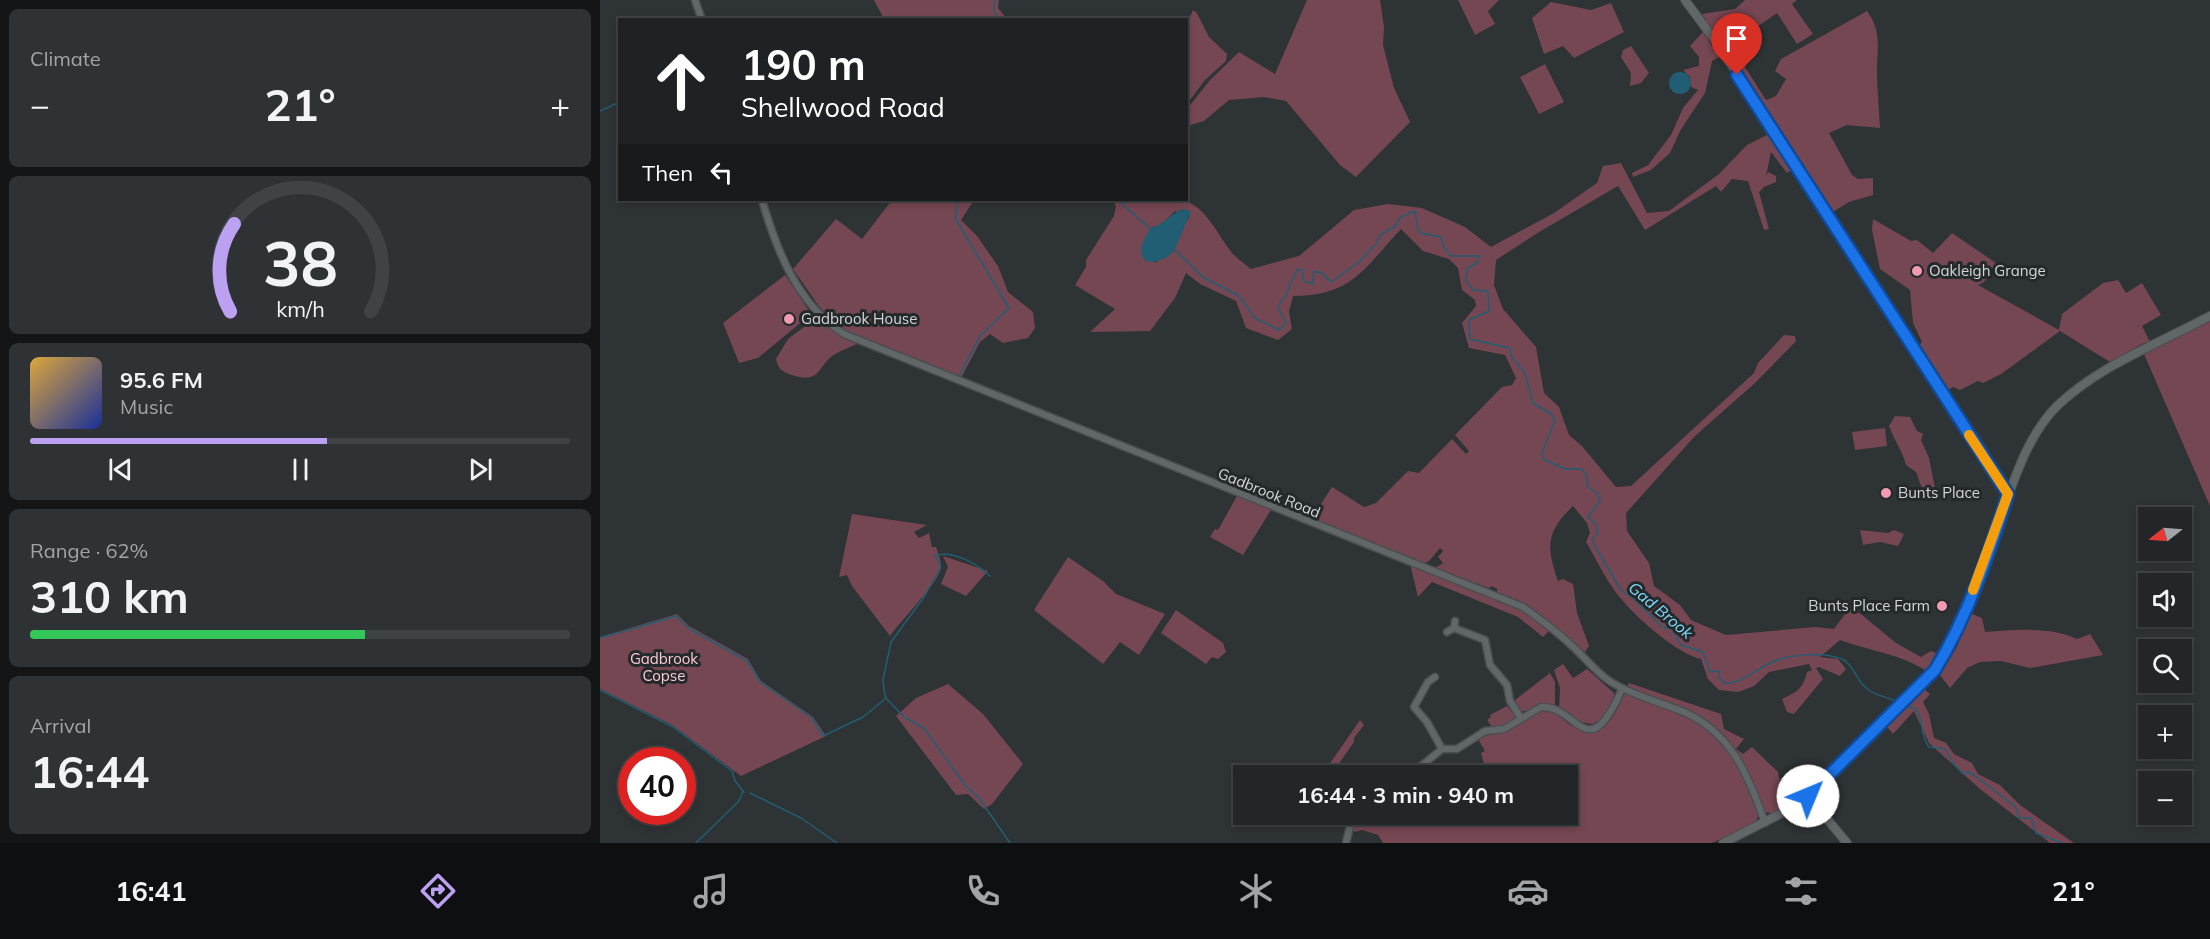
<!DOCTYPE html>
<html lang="en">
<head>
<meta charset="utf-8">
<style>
  body { margin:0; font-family:Mulish,sans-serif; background:#2e3234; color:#f1f3f6; height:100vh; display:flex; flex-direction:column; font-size:22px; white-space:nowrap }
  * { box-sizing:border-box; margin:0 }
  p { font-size:20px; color:#a2a5a8 }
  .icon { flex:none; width:33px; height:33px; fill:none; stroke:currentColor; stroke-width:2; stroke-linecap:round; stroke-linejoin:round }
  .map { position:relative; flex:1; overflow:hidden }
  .side { display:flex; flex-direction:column; gap:9px; padding:9px; background:#131516; width:600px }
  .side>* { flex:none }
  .banner { position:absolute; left:18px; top:18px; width:570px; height:183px; border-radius:0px; box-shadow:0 3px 9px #0003,0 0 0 2px #3f4345; background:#202124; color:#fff; overflow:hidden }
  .needle { width:39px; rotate:253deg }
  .controls { position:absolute; left:1538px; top:507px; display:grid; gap:12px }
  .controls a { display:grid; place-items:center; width:54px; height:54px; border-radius:0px; background:#222628; box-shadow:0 3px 9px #0003,0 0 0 2px #3f4345; font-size:30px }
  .speed { position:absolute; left:18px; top:747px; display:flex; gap:12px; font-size:30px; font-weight:700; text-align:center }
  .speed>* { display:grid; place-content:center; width:78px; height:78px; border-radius:50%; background:#222628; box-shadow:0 3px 9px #0003,0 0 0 2px #3f4345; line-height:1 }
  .speed .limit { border:9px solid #d22; background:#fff; color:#111 }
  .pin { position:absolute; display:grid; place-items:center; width:51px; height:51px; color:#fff; margin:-62px -26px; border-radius:50% 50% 50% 0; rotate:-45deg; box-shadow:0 0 6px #0007 }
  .pin .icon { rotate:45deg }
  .me { position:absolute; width:66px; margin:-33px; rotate:45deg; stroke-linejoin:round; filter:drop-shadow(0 0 4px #0008) }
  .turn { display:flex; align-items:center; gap:21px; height:126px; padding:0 24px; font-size:27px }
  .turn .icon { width:78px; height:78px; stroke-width:2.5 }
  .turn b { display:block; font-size:42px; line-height:51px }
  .then { display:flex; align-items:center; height:57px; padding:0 24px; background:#0003; gap:12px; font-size:22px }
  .big { font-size:45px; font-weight:700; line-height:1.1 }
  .side .tile { flex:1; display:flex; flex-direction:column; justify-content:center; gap:9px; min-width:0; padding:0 21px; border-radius:9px; background:#2e3234 }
  .side .dial { align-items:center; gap:0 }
  .dial svg { height:156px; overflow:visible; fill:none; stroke:#3f4345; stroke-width:7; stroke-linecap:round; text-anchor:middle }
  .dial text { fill:#f1f3f6; stroke:none }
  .song { display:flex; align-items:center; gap:18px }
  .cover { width:72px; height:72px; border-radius:9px; background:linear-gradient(135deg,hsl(40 70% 55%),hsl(230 70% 35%)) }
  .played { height:6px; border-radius:3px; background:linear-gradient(90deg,#bca0f2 55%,#3f4345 55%) }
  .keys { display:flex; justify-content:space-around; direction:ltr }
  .heat { display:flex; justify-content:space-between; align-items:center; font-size:33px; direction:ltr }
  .charge { height:9px; border-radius:4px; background:linear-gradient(90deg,#34c759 62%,#3f4345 0) }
  .trip { position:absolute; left:633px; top:765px; width:345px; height:60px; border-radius:0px; background:#222628; box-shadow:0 3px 9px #0003,0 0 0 2px #3f4345; font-weight:700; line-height:60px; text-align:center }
  .menu { display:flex; height:96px; justify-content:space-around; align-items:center; background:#0e0f10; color:#a2a5a8 }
  .menu .icon { width:42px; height:42px }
  .menu .active { color:#bca0f2 }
  .menu b { font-size:27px; color:#f1f3f6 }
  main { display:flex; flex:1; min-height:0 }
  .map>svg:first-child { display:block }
</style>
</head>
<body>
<main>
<section class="side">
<div class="tile"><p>Climate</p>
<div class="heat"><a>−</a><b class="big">21°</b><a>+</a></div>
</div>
<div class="tile dial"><svg viewBox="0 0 100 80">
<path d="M14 69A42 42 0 1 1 86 69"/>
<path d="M14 69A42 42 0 0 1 16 24" stroke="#bca0f2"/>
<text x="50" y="56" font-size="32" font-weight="700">38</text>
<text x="50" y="72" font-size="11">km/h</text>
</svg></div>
<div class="tile">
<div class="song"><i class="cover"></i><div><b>95.6 FM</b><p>Music</p></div></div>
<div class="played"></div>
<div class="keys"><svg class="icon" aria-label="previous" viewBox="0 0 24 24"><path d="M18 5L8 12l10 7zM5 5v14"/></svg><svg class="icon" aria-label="pause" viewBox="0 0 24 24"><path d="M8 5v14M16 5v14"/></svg><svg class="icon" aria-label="next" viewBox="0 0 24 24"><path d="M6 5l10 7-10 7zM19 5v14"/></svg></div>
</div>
<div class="tile"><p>Range · 62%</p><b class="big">310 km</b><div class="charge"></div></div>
<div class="tile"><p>Arrival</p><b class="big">16:44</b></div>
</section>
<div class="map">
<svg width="1610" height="843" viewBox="0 0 1610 843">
  <rect width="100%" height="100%" fill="#2e3335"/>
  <path fill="#754752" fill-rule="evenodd" d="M274 0H399L398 8 407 19H284Z
    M707 0H780L784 27 783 45 794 88 810 122 756 177 740 165 686 101 664 97 629 100 604 121 587 126V109L610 80 639 52 675 74Z
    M858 0H899L888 11 895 24 875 35Z
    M1145 0H1197L1192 4 1213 34 1197 44 1177 13 1157 27 1162 36 1136 53 1166 100 1176 96 1186 79 1175 71 1181 59 1267 11C1282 31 1277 48 1277 71 1277 90 1279 109 1280 128L1247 125 1229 133 1252 175 1258 179 1273 178V195L1249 202 1231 213 1102 14 1135 9Z
    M951 2 991 10 1011 3 1024 32 974 58 963 46 944 54 932 18Z
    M593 10 597 13 609 37 627 54 626 61 605 80 587 104V24Z
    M1103 32 1119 57 1112 61 1105 93 1080 131 1070 153 1051 170 1033 177 1032 173 1048 165 1071 135 1083 108 1098 90 1091 87 1090 77 1083 70 1099 66V57L1090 46Z
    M1031 46 1049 73 1041 83 1030 86 1031 73 1021 57 1023 50Z
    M945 64 964 102 939 114 920 77Z
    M1169 134 1193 169 1187 173 1171 152 1166 176 1168 172 1176 176V182L1164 187 1159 192 1169 229 1164 230 1148 181 1132 179 1121 192 1116 186 1045 230 1018 186 939 232 896 260 894 285 903 309 936 347 944 393 959 407 969 435 982 446 1016 487 1031 486 1154 373 1158 363 1184 335 1195 336 1196 341 1155 383 1095 436 1026 513 1027 531 1049 563 1054 586 1080 605 1091 620 1126 635 1215 627 1234 629 1251 606 1296 643 1321 657 1331 651 1340 655 1328 672C1301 654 1270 651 1240 640L1220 657 1238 659 1246 669 1240 676 1219 667 1216 668 1223 679 1194 714 1187 712 1182 699C1196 692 1203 690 1207 672L1212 670 1209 664 1169 672 1154 686 1138 692 1119 690 1108 679 1101 659C1078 654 1039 620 1023 601 1008 585 998 562 986 542L990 533 987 523 973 506C946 532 946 546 958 581L963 579 973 584 977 613 989 646 985 652 927 604 897 592V589L892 586 889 588 835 568 843 563 838 557 843 551 840 548 829 561 824 563 712 518 732 487 764 507 776 503 808 471 819 473 852 439 866 454 869 451 855 435 902 387 912 385 916 378 905 355 869 348 862 323 876 306 875 300 862 290 858 268 849 259 823 251 801 229C765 267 753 296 693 296L689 312 692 329 678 340 646 328 636 301 600 284 586 273 575 298 550 331 490 332 515 309 475 285 486 267V260L514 216 516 206 512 200H583C606 207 616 232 630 250 635 258 644 263 651 269L699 256 754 210 788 204 822 208 865 227 891 247 954 213 997 183 1003 166 1021 163 1047 213 1069 211 1119 174 1147 145ZM575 211 590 216C577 236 577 248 555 263L551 228 562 224Z
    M292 200H374L361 220 377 236 398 266 408 292 433 312 435 328 428 338 403 343 390 334 380 342 361 378 304 354H296L237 326 218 305 193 269 236 219 262 239Z
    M1273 219 1311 241 1317 240 1333 253 1352 233 1396 263 1384 282 1378 285 1459 330 1462 314 1503 283 1518 280 1526 293 1542 283 1561 315 1542 326 1550 342 1544 343 1510 362 1460 331 1401 374 1383 383 1378 381 1360 390 1353 387 1347 391 1318 346 1322 342 1313 323 1310 290 1280 269 1272 230Z
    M185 275 211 314 158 358 139 363 123 323Z
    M213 320C226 322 243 337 257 344 250 347 242 350 235 354 217 365 222 385 192 375 182 372 178 369 176 359L188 339Z
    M1610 320V506L1544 354Z
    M1295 416 1310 417 1317 431 1323 434 1321 440 1329 458 1335 488 1324 494 1316 472 1306 465C1302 450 1294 440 1289 426Z
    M1285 428 1287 446 1255 450 1252 432Z
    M637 496 671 510 643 555 610 537 615 529 618 530Z
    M252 514 327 525 314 532 319 538 329 533 332 547H336C338 553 341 560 341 566 342 580 300 621 290 636L252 586 247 575 239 577Z
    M1260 530 1288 533 1294 530 1304 534 1298 546 1280 542 1263 545Z
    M343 556 388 571 366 596 341 584 348 567Z
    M468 557 503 581 516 594 565 614 539 655 520 642 503 664 434 610Z
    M810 564 921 609 949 631 943 637 918 617 832 582 818 597Z
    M576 610 623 643 626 652 618 659 612 657 606 664 561 633Z
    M1370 613 1382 618 1385 632C1413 630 1451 626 1477 639L1490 634 1503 655 1430 668 1401 661 1380 662 1367 668 1350 688 1339 674 1357 647Z
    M77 614 89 626 148 659 161 681 213 717 226 736 141 776 72 725 0 689V637Z
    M963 664 973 678 987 669 1014 693C1014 707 1005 718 993 724L978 722 959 710 960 688 954 670Z
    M950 673 955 682V705L941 704 927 711H920L915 700Z
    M1029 683 1121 714 1124 729 1144 739 1136 749 1143 754 1152 747 1178 772 1181 786 1189 783 1203 794 1172 815 1168 812 1158 816 1156 823 1112 843H783L778 835 762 830 755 832 752 829 755 815 968 814V776L878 775 886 771 881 753 885 751 878 739C889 732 902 735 913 728 923 723 933 709 945 710 954 710 962 719 969 724 1005 747 1017 711 1029 683Z
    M348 684 383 714 423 764 392 804 384 809 368 794 356 795 296 716 316 698Z
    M1324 689 1330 694 1323 702 1329 714 1334 738 1346 743 1354 754 1372 763 1378 774 1400 785 1420 805 1474 843H1450L1380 789 1329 743 1314 711 1293 734 1286 726Z
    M907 706 912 712 914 711 916 718 907 725 892 727 887 720 891 717 890 715Z
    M760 720 764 725 754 738V742L731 775H722Z"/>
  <path fill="#225e73" d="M1069 83a11 11 0 1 1 22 0a11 11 0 1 1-22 0Z
    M583 209 590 211V215C583 226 579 245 572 253 563 262 540 269 541 249 542 242 547 234 551 228 564 225 571 213 583 209Z"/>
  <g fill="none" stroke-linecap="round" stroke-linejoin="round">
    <path stroke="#225e73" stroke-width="1.5" d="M395 0 394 10 398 20
      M0 111 20 102
      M517 200 552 230
      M574 249 603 277 639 296 655 318 679 330 686 323 678 307C680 301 685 298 687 293 690 284 692 278 698 269L702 270 704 281 713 284 714 271 722 273 731 282 759 262 776 244 780 235 795 226 801 217 815 211 818 229 821 233 841 237 844 247 851 256H879L878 262 867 269 866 281 873 290 888 291 889 311 869 320 870 339 909 348 912 357 925 373 933 403 951 414 955 420 942 453 943 459 965 469H982L987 476V486L998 494 1000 501 988 517 996 525 998 533 993 538 994 545 1021 590 1033 598 1062 627 1072 629 1081 645 1103 652 1110 672 1119 671V677L1124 683C1141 684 1155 670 1170 663 1189 654 1219 652 1239 658 1251 661 1255 676 1263 685 1272 695 1284 696 1296 701
      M358 378 380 336 409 308 355 218 359 200
      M390 576C376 563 355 551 335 555L341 567 324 597 291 642 283 680 284 690 286 698 304 717 324 728 365 785 379 798 410 843
      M0 638 76 616 88 628 147 661 160 682 212 718 223 736 263 717 285 699
      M0 690 73 727 132 771 135 781 144 792
      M1308 707 1316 709C1324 721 1320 736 1329 747L1345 749 1353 763 1363 774 1368 772 1375 776 1415 806 1419 818H1431L1436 833 1462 843
      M150 793 201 818 237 843
      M96 843 139 801 143 791"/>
    <defs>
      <path id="minor" d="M95 0 102 20
        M162 200C177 251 197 304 244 334L923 607C940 619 956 631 970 644 984 656 995 672 1011 682 1032 695 1056 701 1079 710 1131 730 1148 775 1165 823
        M854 628 885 640 890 665 907 685 910 701 921 718
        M847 632 854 628 855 621
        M835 677 828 682 814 707 827 722 842 749
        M809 776 842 749H857L885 731 904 729 941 707C978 705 987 769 1022 689
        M746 843 753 814"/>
      <path id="tertiary" d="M1085 0 1117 43 1409 494
        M1208 796 1247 843
        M1123 843 1192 808 1208 796 1335 670C1362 627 1381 577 1397 528 1412 487 1425 438 1457 406 1500 365 1558 344 1610 316"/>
    </defs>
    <use href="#minor" stroke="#4b4f51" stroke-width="9"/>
    <use href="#tertiary" stroke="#4b4f51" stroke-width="10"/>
    <use href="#minor" stroke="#616669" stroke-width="6"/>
    <use href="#tertiary" stroke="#616669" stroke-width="8"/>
  </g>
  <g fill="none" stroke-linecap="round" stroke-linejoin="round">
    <defs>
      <path id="route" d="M1137 75 1408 494C1389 554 1368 616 1335 670L1208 796"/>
    </defs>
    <use href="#route" stroke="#114b97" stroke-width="15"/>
    <use href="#route" stroke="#1a73e8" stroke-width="10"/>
    <path stroke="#f59e0b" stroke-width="10" d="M1369 435 1408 494 1373 590"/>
  </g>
  <g fill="#f29aaf" stroke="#24292b" stroke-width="2">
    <circle cx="1317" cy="271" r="6"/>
    <circle cx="189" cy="319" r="6"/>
    <circle cx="1286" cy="493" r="6"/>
    <circle cx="1342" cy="606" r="6"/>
  </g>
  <g text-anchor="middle" stroke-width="6" stroke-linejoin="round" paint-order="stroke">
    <g font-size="15" fill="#d3d6d8" stroke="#24292b" text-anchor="start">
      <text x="1329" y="276">Oakleigh Grange</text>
      <text x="201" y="324">Gadbrook House</text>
      <text x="1298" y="498">Bunts Place</text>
      <text x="1330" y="611" text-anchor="end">Bunts Place Farm</text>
    </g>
    <g font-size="15" fill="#d3d6d8" stroke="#24292b">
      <text transform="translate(669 493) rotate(22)" y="5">Gadbrook Road</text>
    </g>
    <g font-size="15" fill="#fbc8d3" stroke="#24292b">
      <text x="64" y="664">Gadbrook<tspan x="64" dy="17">Copse</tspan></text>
    </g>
    <g font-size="16" font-style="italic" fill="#7edafb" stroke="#24292b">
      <text transform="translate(1061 610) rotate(40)" y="6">Gad Brook</text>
    </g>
  </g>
</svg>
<div class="controls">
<a><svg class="needle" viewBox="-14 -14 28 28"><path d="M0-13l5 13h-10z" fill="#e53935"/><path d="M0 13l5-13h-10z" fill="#a2a5a8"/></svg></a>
<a><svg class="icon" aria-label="sound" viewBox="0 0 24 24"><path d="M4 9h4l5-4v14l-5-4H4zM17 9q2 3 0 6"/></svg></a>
<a><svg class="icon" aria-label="search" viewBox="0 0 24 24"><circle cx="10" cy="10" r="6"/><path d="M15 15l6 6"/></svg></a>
<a>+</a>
<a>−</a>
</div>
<div class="speed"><div class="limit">40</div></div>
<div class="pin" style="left:1137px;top:75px;background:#d93025"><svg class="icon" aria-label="arrive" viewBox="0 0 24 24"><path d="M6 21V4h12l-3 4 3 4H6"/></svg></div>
<svg class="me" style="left:1208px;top:796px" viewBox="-20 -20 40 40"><circle r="19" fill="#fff"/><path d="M0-13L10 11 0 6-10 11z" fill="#1a73e8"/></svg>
<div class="trip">16:44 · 3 min · 940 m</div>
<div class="banner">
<div class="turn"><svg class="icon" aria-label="ahead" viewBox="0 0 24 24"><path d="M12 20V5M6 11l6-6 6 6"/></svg><div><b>190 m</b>Shellwood Road</div></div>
<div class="then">Then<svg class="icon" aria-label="left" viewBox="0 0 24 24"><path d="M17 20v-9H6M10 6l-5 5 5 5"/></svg></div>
</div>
</div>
</main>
<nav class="menu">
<b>16:41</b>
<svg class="icon active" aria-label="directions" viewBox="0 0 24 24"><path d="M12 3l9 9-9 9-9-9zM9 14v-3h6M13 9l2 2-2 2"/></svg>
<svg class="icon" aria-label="music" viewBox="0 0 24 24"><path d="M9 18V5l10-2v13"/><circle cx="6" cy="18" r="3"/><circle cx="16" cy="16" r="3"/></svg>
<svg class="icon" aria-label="phone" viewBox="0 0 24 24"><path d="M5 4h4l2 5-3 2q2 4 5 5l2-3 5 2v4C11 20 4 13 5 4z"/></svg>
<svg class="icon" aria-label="climate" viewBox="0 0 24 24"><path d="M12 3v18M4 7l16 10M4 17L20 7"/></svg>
<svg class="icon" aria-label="car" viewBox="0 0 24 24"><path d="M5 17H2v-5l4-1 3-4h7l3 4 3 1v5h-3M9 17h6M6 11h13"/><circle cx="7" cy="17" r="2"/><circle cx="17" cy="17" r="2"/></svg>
<svg class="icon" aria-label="filters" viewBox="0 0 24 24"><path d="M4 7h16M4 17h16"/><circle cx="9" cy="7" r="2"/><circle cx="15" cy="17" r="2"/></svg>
<b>21°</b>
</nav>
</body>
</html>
